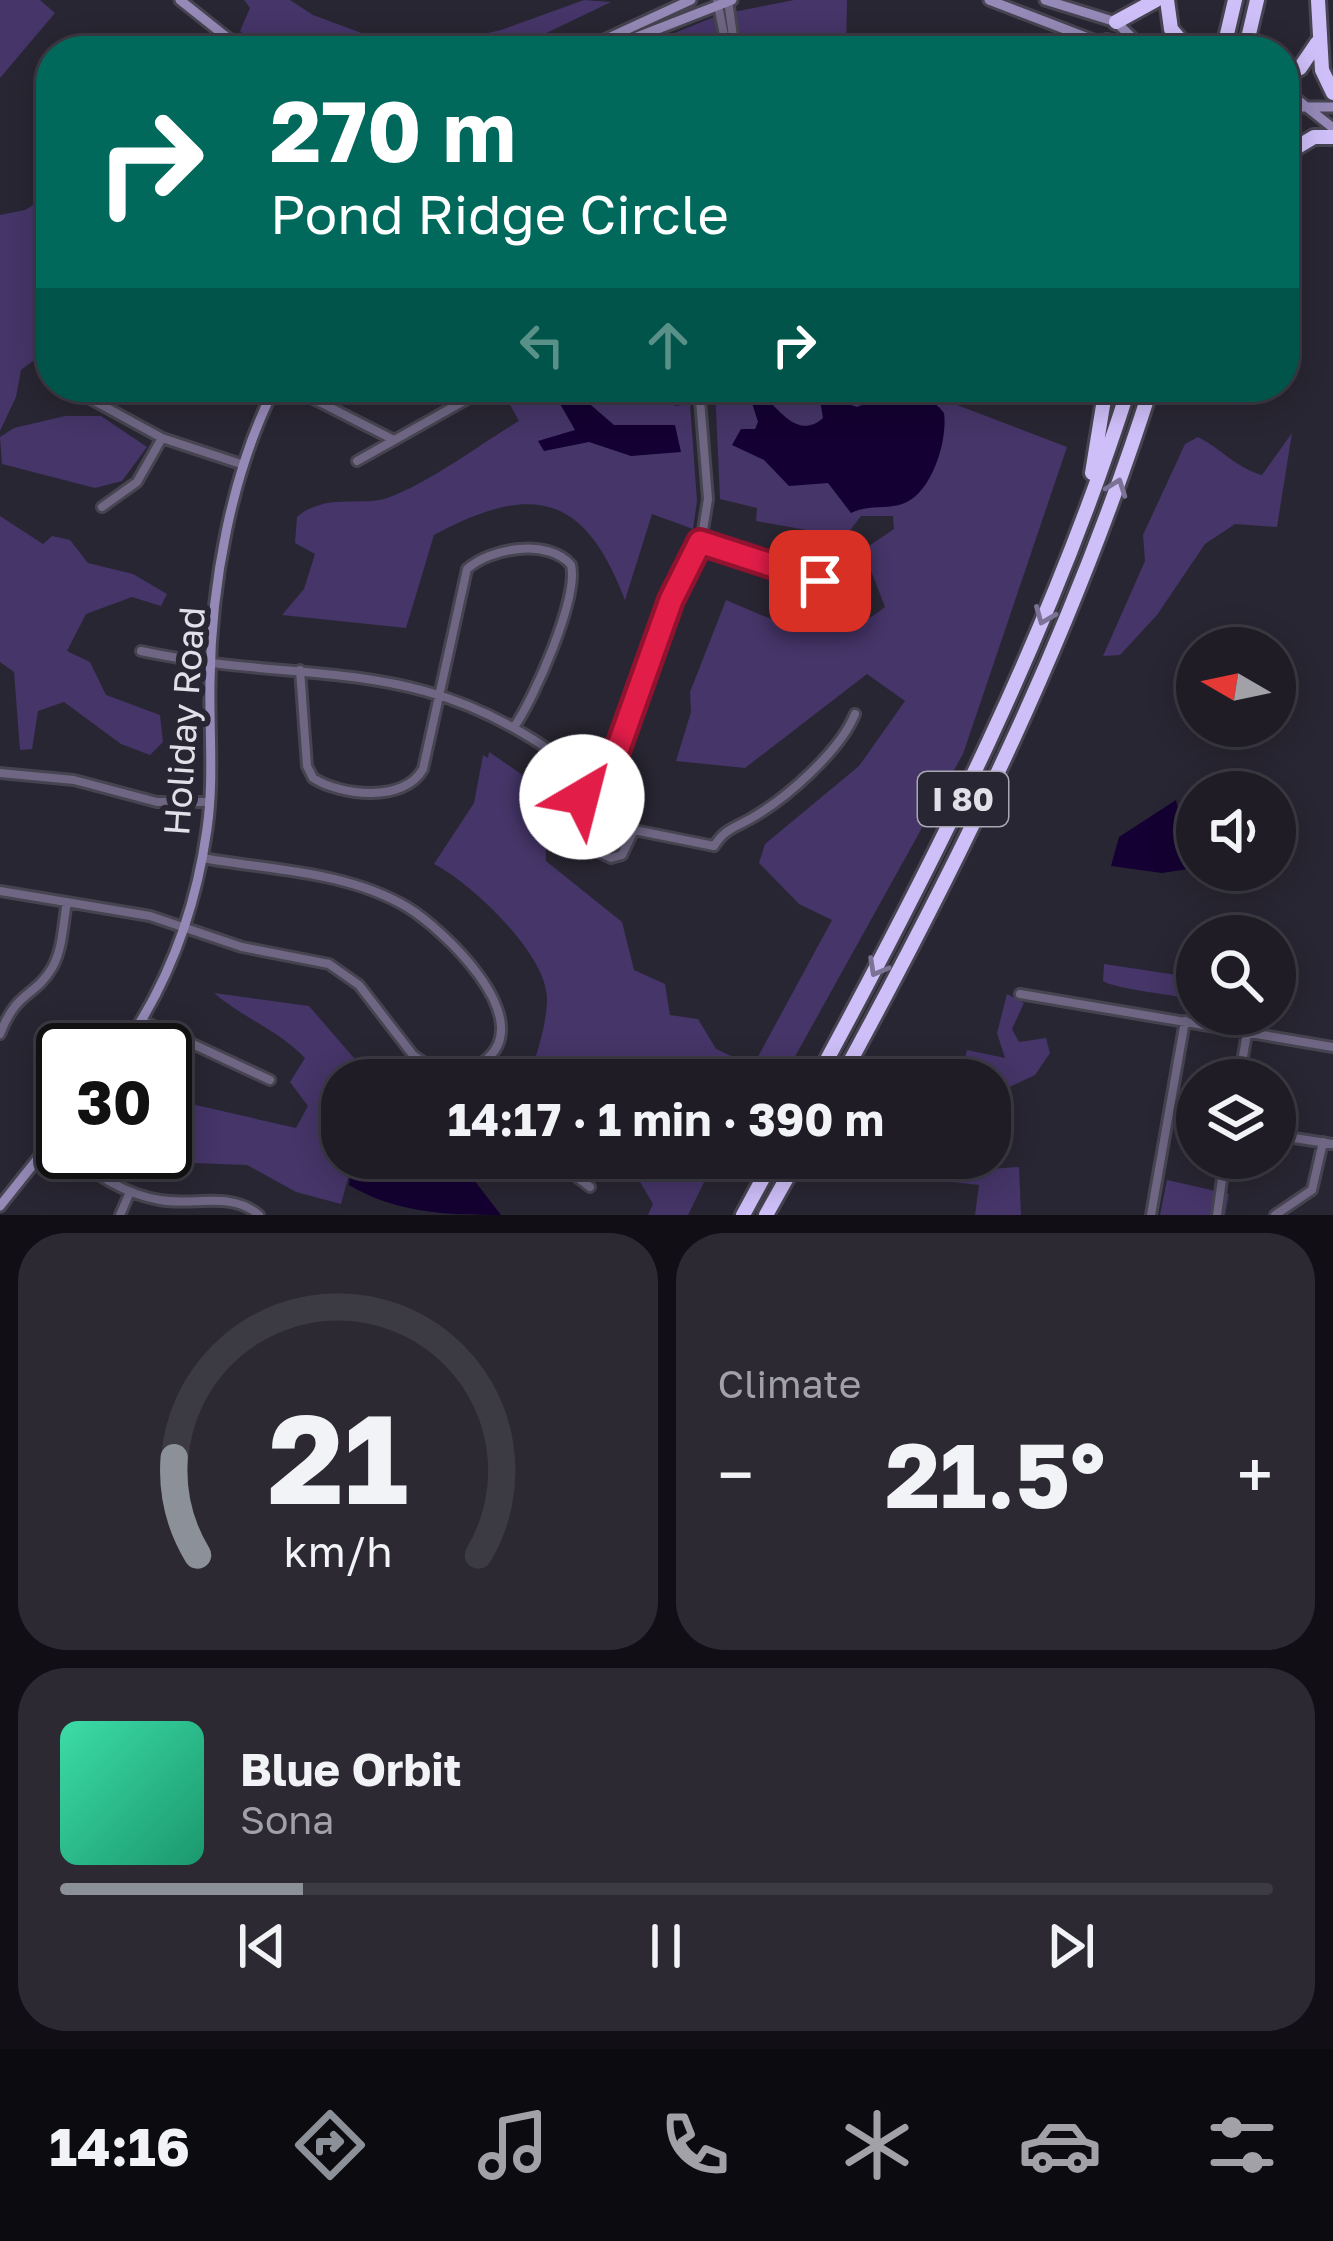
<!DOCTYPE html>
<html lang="en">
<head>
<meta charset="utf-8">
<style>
  body { margin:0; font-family:"Golos Text",sans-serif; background:#2c2932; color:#f1f3f6; height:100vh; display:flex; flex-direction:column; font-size:45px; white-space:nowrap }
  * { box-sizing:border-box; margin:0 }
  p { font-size:39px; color:#a1a1a7 }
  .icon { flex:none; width:66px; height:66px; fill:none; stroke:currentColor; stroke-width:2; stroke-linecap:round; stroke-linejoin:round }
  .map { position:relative; height:1215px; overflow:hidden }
  .details { display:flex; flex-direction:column; gap:18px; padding:18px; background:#110f15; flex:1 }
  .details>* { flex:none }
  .guide { position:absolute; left:36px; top:36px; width:1263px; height:366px; border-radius:48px; box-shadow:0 6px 30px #0003,0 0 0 3px #3c3a43; background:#00695c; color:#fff; overflow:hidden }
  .needle { width:78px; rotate:279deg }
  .buttons { position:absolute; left:1176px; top:627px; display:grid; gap:24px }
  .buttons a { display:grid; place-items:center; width:120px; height:120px; border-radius:50%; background:#1f1c26; box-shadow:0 6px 30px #0003,0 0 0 3px #3c3a43; font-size:60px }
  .speed { position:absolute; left:36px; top:1023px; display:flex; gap:24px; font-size:60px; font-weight:700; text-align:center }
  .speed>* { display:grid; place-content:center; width:156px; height:156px; border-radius:50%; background:#1f1c26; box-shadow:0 6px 30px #0003,0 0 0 3px #3c3a43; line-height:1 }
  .speed .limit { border:6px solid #111; border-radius:18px; background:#fff; color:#111 }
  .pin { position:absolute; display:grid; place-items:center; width:102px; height:102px; color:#fff; margin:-51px; border-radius:24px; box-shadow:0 6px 18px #0006 }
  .me { position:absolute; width:132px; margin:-66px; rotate:37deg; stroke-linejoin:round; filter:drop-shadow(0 0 9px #0008) }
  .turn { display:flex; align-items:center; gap:42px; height:252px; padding:0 36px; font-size:54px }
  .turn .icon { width:156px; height:156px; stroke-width:2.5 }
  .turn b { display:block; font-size:84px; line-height:102px }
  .lanes { display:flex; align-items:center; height:114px; padding:0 36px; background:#0003; justify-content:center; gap:60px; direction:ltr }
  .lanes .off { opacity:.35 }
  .big { font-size:90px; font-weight:700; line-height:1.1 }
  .details .card { flex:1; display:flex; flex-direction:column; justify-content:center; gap:18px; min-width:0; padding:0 42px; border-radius:48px; background:#2c2932 }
  .details .dial { align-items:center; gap:0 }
  .dial svg { height:312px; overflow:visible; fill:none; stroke:#3c3a43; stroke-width:7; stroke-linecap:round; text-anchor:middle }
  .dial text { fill:#f1f3f6; stroke:none }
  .song { display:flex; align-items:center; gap:36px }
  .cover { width:144px; height:144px; border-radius:18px; background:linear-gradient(135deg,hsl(160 70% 55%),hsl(160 70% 35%)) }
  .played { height:12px; border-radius:6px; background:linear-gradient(90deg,#8c9099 20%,#3c3a43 20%) }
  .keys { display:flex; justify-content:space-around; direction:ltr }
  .heat { display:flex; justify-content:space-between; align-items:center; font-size:66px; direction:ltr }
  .details .tiles { flex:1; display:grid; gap:18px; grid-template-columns:1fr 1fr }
  .card:last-child { grid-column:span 2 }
  .trip { position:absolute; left:321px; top:1059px; width:690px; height:120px; border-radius:48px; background:#1f1c26; box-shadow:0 6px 30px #0003,0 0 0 3px #3c3a43; font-weight:700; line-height:120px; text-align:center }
  .tabs { display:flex; height:192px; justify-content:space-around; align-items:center; background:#0c0b0f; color:#a1a1a7 }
  .tabs .icon { width:84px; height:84px }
  .tabs .current { color:#8c9099 }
  .tabs b { font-size:54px; color:#f1f3f6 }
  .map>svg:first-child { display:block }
</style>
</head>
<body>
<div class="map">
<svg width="1333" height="1215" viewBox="0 0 1333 1215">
  <rect width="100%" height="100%" fill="#292633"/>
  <path fill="#453568" d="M0 0H40L55 13 0 78Z
    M244 0H290L313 15 383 41 437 45 501 30 584 0 611 2 509 51H263L240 31 250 8Z
    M794 0H847L846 51H740L733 12Z
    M714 17 721 51H630Z
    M51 194V347L21 370 16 397 0 431V215L25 210Z
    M500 387H669L675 406 690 404 697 501 693 529 652 514 625 600C585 495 534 481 434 535L406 628 282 615 304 589 315 554 295 543 297 517C326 492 362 507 387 498 433 481 478 445 519 421Z
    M715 387 804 391 910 387 1067 447 963 754 782 1080H538L531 1072C538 1049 547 1023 547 998 546 953 471 883 434 864L474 803 483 755 488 758 489 752 545 790 546 861 622 922 634 970 665 984 670 1015 698 1019 716 1049 753 1066 832 920 799 904 759 863 765 844 859 766 905 701 867 674 745 768 676 761 691 712 690 692 726 600C783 624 830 651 885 607L863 550 894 529 893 516H861L845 537 756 521 757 508 720 499Z
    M65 416H101L147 447 122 481 95 488 2 464 0 437 14 428Z
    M1292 433 1277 527 1235 524 1205 544 1157 615 1120 655 1103 656 1145 561 1143 535 1185 444 1198 437C1223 450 1235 467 1262 475Z
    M0 516 43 544 52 536 70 540 88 563 133 574 167 594 161 606 132 597 86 614 67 651 90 662 106 695 160 715 163 742 150 755 121 744 64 702 38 711 32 749 20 750 14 672 0 662Z
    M1104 964 1197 978V1000C1176 995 1115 989 1103 981Z
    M214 993 309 1006 373 1080H342V1132L323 1135 326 1158 351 1167 341 1204 296 1192 247 1165 193 1163 175 1145 165 1147V1098L296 1128 308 1106 290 1082 305 1058C278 1030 243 1018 214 993Z
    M1007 994 1024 1003 1012 1029 1019 1042 1046 1038 1050 1053 1035 1075 995 1094 990 1093V1080H971L975 1073 964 1062 967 1050 1005 1058 997 1033Z
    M626 1158H739L727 1179 713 1164 688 1215H648L653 1204Z
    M1019 1167 1021 1215H975L979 1185 952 1182 962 1171Z
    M1167 1180 1229 1194 1225 1215H1160Z"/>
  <path fill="#140032" d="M570 387 614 425H675L681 452 631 456 589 442 544 451 538 441 575 430 551 388Z
    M753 387C775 401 795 443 823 418L819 394 857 407C888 395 920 382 944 413 948 441 931 498 899 505 881 509 868 505 851 513L828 483 789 486 764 460 732 445 741 429H755L758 422 748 390Z
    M1176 800 1191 862 1188 869 1162 873 1111 866 1119 837Z
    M407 1158H457L501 1215C446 1215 396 1213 349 1185L351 1167 399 1180H431Z"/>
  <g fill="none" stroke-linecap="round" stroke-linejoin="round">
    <defs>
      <path id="street" d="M717 0 727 51
        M728 0 735 51
        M290 387 394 440
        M78 392 162 438 244 465
        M357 461 487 388
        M102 507 137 482 162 438
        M701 542 820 581
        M141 651C310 687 419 650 570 765 593 783 621 803 634 830L622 855 611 858 588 847 582 797 616 755 671 600 701 542 708 499 699 387
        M300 670 307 766 313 778C341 796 404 803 423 769L467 569C490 548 549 538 571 565 579 597 534 699 514 727
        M0 773 74 780 157 802H210
        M634 830 714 846C725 829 734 828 750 819 786 799 840 751 855 714
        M0 891 150 916 242 947 329 964 359 985 413 1055 438 1072C457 1075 474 1071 488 1058 535 1016 443 929 407 907 346 871 270 870 202 858
        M1020 994 1333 1047
        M141 1020 270 1080
        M0 1034C17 990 34 998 52 968 63 949 63 923 67 902
        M480 1065 491 1080
        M1239 1080 1247 1033
        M1275 1135 1333 1144
        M69 1152C96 1175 124 1194 160 1200 194 1206 231 1191 259 1215
        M552 1158 590 1187
        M120 1215 130 1192
        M1151 1215 1185 1021
        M1217 1215 1225 1158
        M1275 1215 1312 1190 1323 1142"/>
      <path id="secondary" d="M180 0 244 51
        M989 0 1096 41 1170 44 1188 51
        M1045 0 1116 22 1146 51
        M580 51 691 0
        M601 51 732 0
        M1284 89 1333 128
        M1284 107H1333
        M122 1050C168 985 196 908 207 829 214 780 209 731 210 682 211 586 231 473 275 387
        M0 1206 63 1127"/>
      <path id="highway" d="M1167 0 1171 29 1190 51
        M1318 0 1322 70 1333 93
        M1116 22 1156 0
        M1107 42 1111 51
        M1223 51 1235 0
        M1245 51 1257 0
        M1284 76 1300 68 1317 43
        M1284 155 1314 137H1333
        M1092 473 1106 387
        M816 1080C937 857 1052 630 1129 387
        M840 1080C962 857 1074 630 1151 387
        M743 1215 774 1158
        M766 1215 798 1158"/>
    </defs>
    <use href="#street" stroke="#464450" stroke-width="14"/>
    <use href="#secondary" stroke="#464450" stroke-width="15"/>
    <use href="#highway" stroke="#464450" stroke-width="20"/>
    <use href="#street" stroke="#6e6683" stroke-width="8"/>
    <use href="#secondary" stroke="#9589b7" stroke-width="9"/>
    <use href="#highway" stroke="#cebff8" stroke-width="14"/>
  </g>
  <defs><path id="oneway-chevron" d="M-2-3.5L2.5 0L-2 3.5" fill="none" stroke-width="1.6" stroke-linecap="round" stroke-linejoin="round" transform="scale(3)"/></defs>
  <g stroke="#7c7296">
    <use href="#oneway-chevron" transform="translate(1117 487) rotate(-70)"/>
    <use href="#oneway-chevron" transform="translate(1044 616) rotate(112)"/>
    <use href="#oneway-chevron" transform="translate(877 968) rotate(119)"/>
  </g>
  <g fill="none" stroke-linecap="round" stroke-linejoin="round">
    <defs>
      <path id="route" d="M582 797 616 754 671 600 700 542 820 581"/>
    </defs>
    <use href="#route" stroke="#92132f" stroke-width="30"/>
    <use href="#route" stroke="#e11d48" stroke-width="21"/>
  </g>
  <g text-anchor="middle" stroke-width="12" stroke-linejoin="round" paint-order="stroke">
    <rect fill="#292633" stroke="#aaa8b2" stroke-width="3" x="918" y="772" width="90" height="54" rx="9"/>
    <g font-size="33" font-weight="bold" fill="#e1dfe8">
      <text x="963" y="811">I 80</text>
    </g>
    <g font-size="36" fill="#e1dfe8" stroke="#292633">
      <text transform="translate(184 721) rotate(-86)" y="13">Holiday Road</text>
    </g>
  </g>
</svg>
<div class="buttons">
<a><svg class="needle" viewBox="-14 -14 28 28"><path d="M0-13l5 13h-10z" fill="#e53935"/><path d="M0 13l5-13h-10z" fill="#a1a1a7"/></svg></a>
<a><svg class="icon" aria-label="sound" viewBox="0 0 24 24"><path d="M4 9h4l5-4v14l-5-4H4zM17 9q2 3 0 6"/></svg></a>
<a><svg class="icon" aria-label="search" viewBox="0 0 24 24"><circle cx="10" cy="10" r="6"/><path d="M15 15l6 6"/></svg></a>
<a><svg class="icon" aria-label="layers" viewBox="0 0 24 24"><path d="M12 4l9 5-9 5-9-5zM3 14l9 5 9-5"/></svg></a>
</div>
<div class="speed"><div class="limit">30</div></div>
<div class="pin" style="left:820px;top:581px;background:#d93025"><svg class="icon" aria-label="arrive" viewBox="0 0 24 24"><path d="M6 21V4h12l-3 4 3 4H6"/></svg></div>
<svg class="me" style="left:582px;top:797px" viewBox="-20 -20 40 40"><circle r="19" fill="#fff"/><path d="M0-13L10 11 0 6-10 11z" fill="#e11d48"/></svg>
<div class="trip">14:17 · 1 min · 390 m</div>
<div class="guide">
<div class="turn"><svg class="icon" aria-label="right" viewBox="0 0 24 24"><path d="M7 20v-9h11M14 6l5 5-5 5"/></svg><div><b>270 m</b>Pond Ridge Circle</div></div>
<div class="lanes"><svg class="icon off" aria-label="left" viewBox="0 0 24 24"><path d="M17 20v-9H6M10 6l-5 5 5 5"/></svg><svg class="icon off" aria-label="ahead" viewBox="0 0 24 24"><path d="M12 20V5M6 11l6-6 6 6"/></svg><svg class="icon" aria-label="right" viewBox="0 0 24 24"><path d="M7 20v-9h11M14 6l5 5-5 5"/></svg></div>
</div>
</div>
<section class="details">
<div class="tiles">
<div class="card dial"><svg viewBox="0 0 100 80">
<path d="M14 69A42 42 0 1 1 86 69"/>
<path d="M14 69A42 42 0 0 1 8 44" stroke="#8c9099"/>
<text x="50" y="56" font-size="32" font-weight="700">21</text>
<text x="50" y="72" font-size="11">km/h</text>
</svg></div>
<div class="card"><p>Climate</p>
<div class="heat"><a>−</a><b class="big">21.5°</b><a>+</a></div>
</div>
<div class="card">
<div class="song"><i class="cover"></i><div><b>Blue Orbit</b><p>Sona</p></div></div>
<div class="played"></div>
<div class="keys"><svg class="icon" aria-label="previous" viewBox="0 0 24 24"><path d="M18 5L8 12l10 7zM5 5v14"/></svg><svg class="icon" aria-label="pause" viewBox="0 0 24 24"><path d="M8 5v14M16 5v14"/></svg><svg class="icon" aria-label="next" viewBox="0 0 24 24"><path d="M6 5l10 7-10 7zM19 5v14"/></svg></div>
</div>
</div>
</section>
<nav class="tabs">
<b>14:16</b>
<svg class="icon current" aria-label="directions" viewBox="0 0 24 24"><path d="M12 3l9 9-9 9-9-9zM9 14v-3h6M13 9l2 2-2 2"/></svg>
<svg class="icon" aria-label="music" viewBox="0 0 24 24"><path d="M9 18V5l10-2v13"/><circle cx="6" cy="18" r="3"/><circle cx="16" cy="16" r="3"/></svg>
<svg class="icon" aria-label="phone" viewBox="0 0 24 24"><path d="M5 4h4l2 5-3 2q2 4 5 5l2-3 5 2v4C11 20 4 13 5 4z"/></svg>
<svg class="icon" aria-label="climate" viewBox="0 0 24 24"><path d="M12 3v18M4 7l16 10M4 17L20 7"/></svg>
<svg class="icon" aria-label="car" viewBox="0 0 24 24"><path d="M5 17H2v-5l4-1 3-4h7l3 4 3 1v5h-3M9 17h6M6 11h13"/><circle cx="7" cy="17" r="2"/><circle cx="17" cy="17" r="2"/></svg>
<svg class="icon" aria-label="filters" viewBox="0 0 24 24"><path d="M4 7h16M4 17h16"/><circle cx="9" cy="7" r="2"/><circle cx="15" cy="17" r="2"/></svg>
</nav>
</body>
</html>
